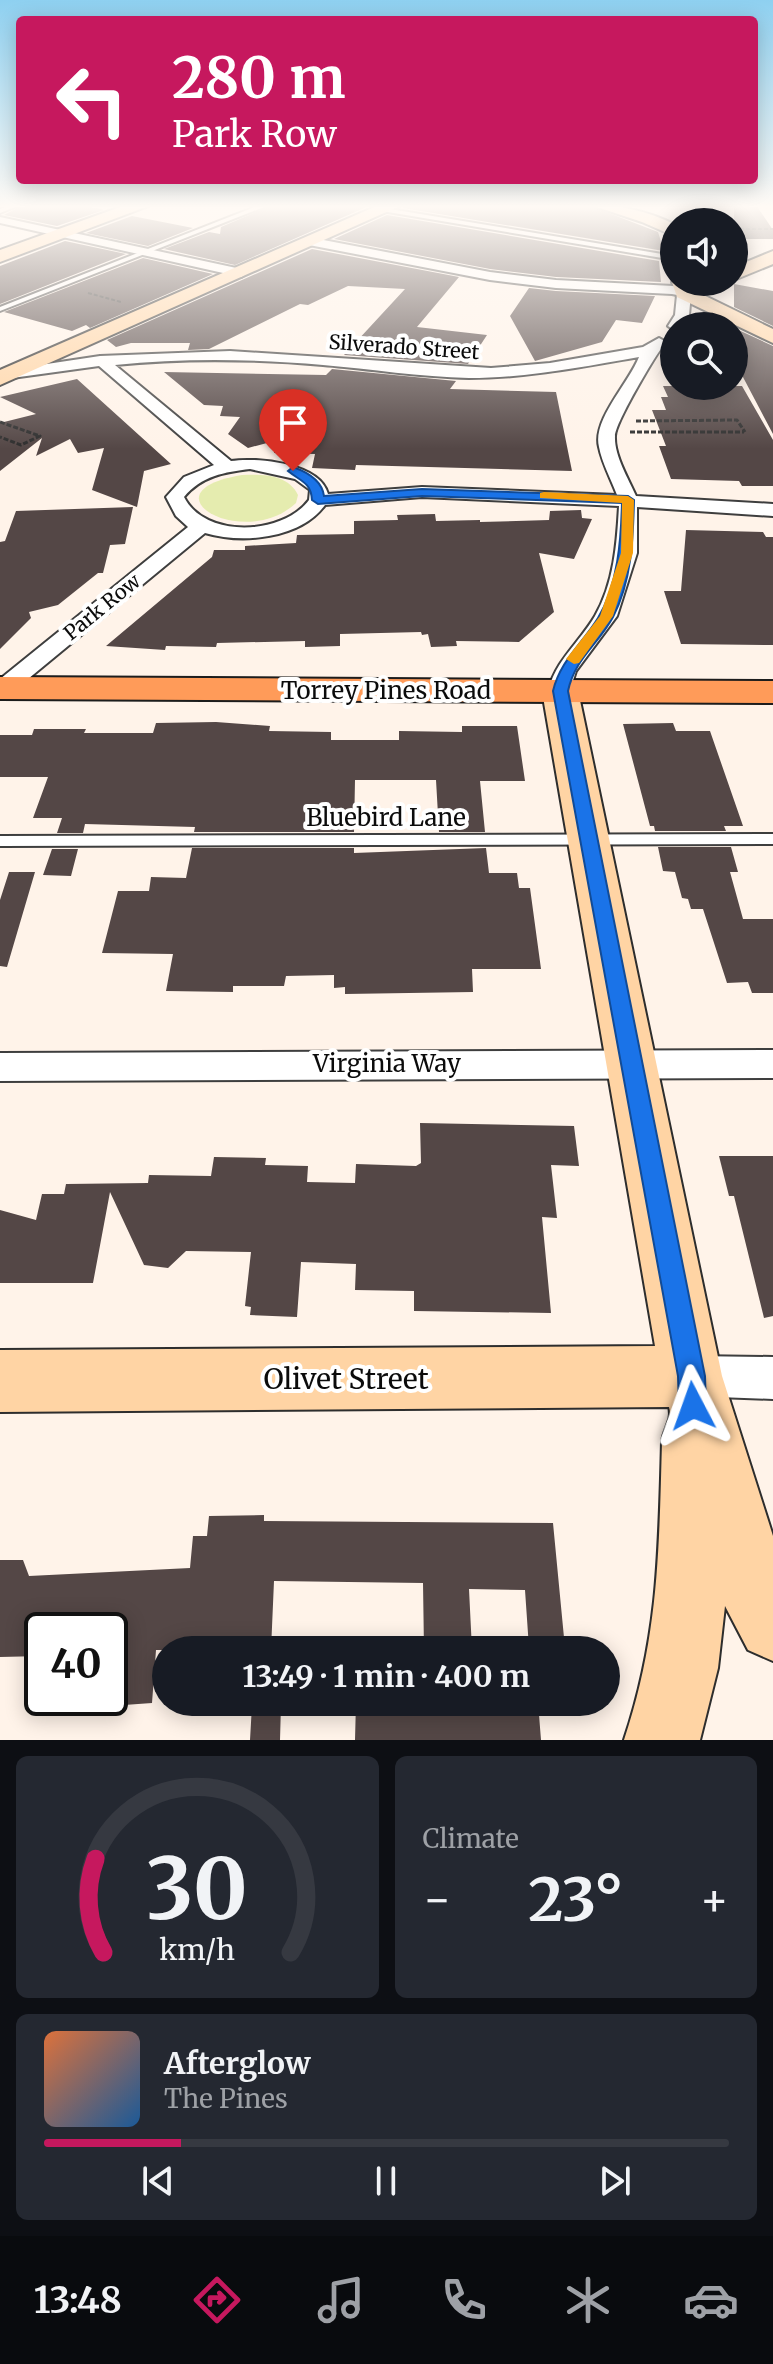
<!DOCTYPE html>
<html lang="en">
<head>
<meta charset="utf-8">
<style>
  body { margin:0; font-family:Merriweather,serif; background:#242831; color:#f1f3f6; height:100vh; display:flex; flex-direction:column; font-size:30px; white-space:nowrap }
  * { box-sizing:border-box; margin:0 }
  p { font-size:26px; color:#9ea1a6 }
  .icon { flex:none; width:44px; height:44px; fill:none; stroke:currentColor; stroke-width:2; stroke-linecap:round; stroke-linejoin:round }
  .map { position:relative; height:1740px; overflow:hidden }
  .panel { display:flex; flex-direction:column; gap:16px; padding:16px; background:#0d0f14; flex:1 }
  .panel>* { flex:none }
  .hud { position:absolute; left:16px; top:16px; width:742px; height:168px; border-radius:8px; box-shadow:0 4px 20px #0003; background:#c6185e; color:#fff; overflow:hidden }
  .controls { position:absolute; left:660px; top:208px; display:grid; gap:16px }
  .controls a { display:grid; place-items:center; width:88px; height:88px; border-radius:50%; background:#171b24; box-shadow:0 4px 20px #0003; font-size:40px }
  .speed { position:absolute; left:24px; top:1612px; display:flex; gap:16px; font-size:40px; font-weight:700; text-align:center }
  .speed>* { display:grid; place-content:center; width:104px; height:104px; border-radius:50%; background:#171b24; box-shadow:0 4px 20px #0003; line-height:1 }
  .speed .limit { border:4px solid #111; border-radius:12px; background:#fff; color:#111 }
  .pin { position:absolute; display:grid; place-items:center; width:68px; height:68px; color:#fff; margin:-82px -34px; border-radius:50% 50% 50% 0; rotate:-45deg; box-shadow:0 0 8px #0007 }
  .pin .icon { rotate:45deg }
  .me { position:absolute; width:88px; margin:-44px; rotate:356deg; stroke-linejoin:round; filter:drop-shadow(0 0 6px #0008) }
  .turn { display:flex; align-items:center; gap:28px; height:168px; padding:0 24px; font-size:36px }
  .turn .icon { width:104px; height:104px; stroke-width:2.5 }
  .turn b { display:block; font-size:56px; line-height:68px }
  .big { font-size:60px; font-weight:700; line-height:1.1 }
  .panel .tile { flex:1; display:flex; flex-direction:column; justify-content:center; gap:12px; min-width:0; padding:0 28px; border-radius:12px; background:#242831 }
  .panel .dial { align-items:center; gap:0 }
  .dial svg { height:208px; overflow:visible; fill:none; stroke:#363941; stroke-width:7; stroke-linecap:round; text-anchor:middle }
  .dial text { fill:#f1f3f6; stroke:none }
  .song { display:flex; align-items:center; gap:24px }
  .cover { width:96px; height:96px; border-radius:12px; background:linear-gradient(135deg,hsl(20 70% 55%),hsl(210 70% 35%)) }
  .played { height:8px; border-radius:4px; background:linear-gradient(90deg,#c6185e 20%,#363941 20%) }
  .keys { display:flex; justify-content:space-around; direction:ltr }
  .heat { display:flex; justify-content:space-between; align-items:center; font-size:44px; direction:ltr }
  .panel .tiles { flex:1; display:grid; gap:16px; grid-template-columns:1fr 1fr }
  .tile:last-child { grid-column:span 2 }
  .trip { position:absolute; left:152px; top:1636px; width:468px; height:80px; border-radius:40px; background:#171b24; box-shadow:0 4px 20px #0003; font-weight:700; line-height:80px; text-align:center }
  .tab-bar { display:flex; height:128px; justify-content:space-around; align-items:center; background:#090b0e; color:#9ea1a6 }
  .tab-bar .icon { width:56px; height:56px }
  .tab-bar .current { color:#c6185e }
  .tab-bar b { font-size:36px; color:#f1f3f6 }
  .map>svg:first-child { display:block }
</style>
</head>
<body>
<div class="map">
<svg width="773" height="1740" viewBox="0 0 773 1740">
  <rect width="100%" height="100%" fill="#fff3e9"/>
  <path fill="#e5ecaf" d="M242 475C262 474 288 474 298 495L296 503C244 552 140 492 242 475Z"/>
  <path fill="#544746" d="M23 205H83L104 210 57 226 4 215Z
    M272 205H371L235 265 164 249 209 232 220 234 221 227Z
    M405 205H588L658 232 664 251 403 208Z
    M734 205H756L773 230V239H734Z
    M387 215 659 261 661 282 556 277 490 269 334 239Z
    M132 216 193 228 148 246 86 233Z
    M65 241 126 254 0 304V266Z
    M312 249 459 277 417 327 487 335 468 364 344 355 405 289 348 286 308 305 300 304 209 349 188 350 190 343H131L116 347 107 340Z
    M143 258 213 274 90 328 86 325 72 331 4 312Z
    M734 284 773 291V326L734 307Z
    M529 288 556 291 655 296 642 323 616 320 602 342 535 361 510 316Z
    M734 328 773 346V434L734 360Z
    M332 369 456 381 450 389 556 392 572 471 356 465 355 470 312 468 315 454 274 453 278 440 248 448 228 434 240 417 220 416 223 406 204 405 164 372 326 375Z
    M77 379 171 464 144 471 137 507 92 490 104 448 78 453 70 439 36 456 42 438 0 471V423L36 414 0 397Z
    M663 386H742L773 440V486H742L739 481 671 479 659 446H666L652 410H666L661 397H668Z
    M133 507 125 544 110 545 103 573H98L58 605 29 612 31 618 0 649V542L5 541 16 511Z
    M581 510 582 518 592 519 574 559 539 553 554 612 519 642 456 641 457 646 431 647 428 634 422 635 421 632 340 634V646L305 647V641L217 643 216 647 166 646 165 650 106 646 212 557 214 550H245V546L296 543 297 535 354 534V521L398 520 397 515 435 514 436 521 480 520V522L549 520 550 511Z
    M686 530 763 532 766 537H773V645L681 644 664 591H681Z
    M216 722 270 726 269 731 331 732V740H399V731L462 732V726H517L525 781H480L485 832H439L436 780H355L354 832H194L195 827 85 824 83 833H57L62 818H33L48 777H0V735H32L34 729H86L84 733H153L156 723Z
    M673 723 676 731H710L743 826H724L726 831H655L654 826H650L623 724Z
    M658 847H731L738 872H730L743 919H773V993H752L748 982 727 983 703 909H691L688 899 682 898 675 872 663 871Z
    M192 848H354V853L486 848 489 873H517L519 888H530L541 969H472L473 992 345 994V987L334 988V975L286 976 284 986H233V992L166 991 173 954 102 953 118 891H149L151 877 186 878Z
    M52 849H78L71 876 43 875Z
    M9 872H35L7 967 0 966V900Z
    M420 1123 574 1126 579 1166 551 1165 557 1218 542 1217 551 1313 414 1311V1291L355 1290 356 1264 301 1262 297 1317 250 1315 251 1307 245 1306 251 1252 186 1251 168 1268 144 1265 110 1192 93 1283H0V1210L36 1220 42 1194H64L66 1184 148 1183 149 1175 211 1176 214 1157 266 1158 265 1165 308 1166 307 1182 355 1183 356 1164 416 1166 421 1163Z
    M719 1156H773V1316L764 1318 734 1196H729Z
    M264 1515V1521L553 1523 565 1648H529L525 1590 469 1589 472 1650H424L423 1583 274 1581 271 1650H156L152 1703 110 1706V1630H42V1656L0 1657V1560H23L29 1576 190 1568 193 1536H207L209 1516Z
    M356 1702H538L541 1740H355Z
    M281 1704 280 1740H250L252 1705Z"/>
  <g fill="none" stroke-linecap="round" stroke-linejoin="round">
    <defs>
      <path id="lane" d="M11 205H20L0 213V209Z
        M260 205H269L0 311V307Z
        M384 208 674 256V260L382 211Z
        M773 834V844L0 846V836Z"/>
      <path id="street" d="M0 217 241 269 247 273 241 277 0 223Z
        M313 238 490 272 556 280 673 286 691 293 689 315 682 326H674V330L668 326 675 315 677 295 672 294 556 288 490 280 309 245V239Z
        M659 338 666 342C657 352 615 423 615 436 614 455 628 478 636 496L773 504V516L637 507V553L617 616 576 671 568 696H552L548 691C556 660 579 643 595 616 614 583 617 543 619 506L422 497 325 505C300 539 243 544 205 533L11 693 0 694V679L188 527 176 516 166 497 184 477 214 465 99 366 12 378 4 373 7 370 100 356 230 351 491 368 550 363 643 347ZM639 357C629 383 592 420 599 447 602 463 611 479 617 495L422 487 328 494C320 463 257 457 231 461L115 365C184 358 254 359 323 365 371 369 420 377 469 378 526 378 582 367 639 357ZM250 469 295 479 310 490 309 500C283 535 205 539 184 497 201 476 225 472 250 469Z
        M773 1050V1078L0 1081V1053Z
        M691 1356 773 1357V1399L691 1396 677 1390 671 1376 677 1362Z"/>
      <path id="secondary" d="M126 205H151L0 262V250Z
        M379 205H402L0 385V370Z
        M591 205C621 205 647 211 674 224V236L642 222Z
        M773 251V264L734 280V267Z
        M674 280V282H692L693 290 773 329V343L677 297 672 282Z
        M560 680 572 684 578 691 722 1376 773 1536V1661L748 1650 725 1606 718 1668 700 1740H624C659 1636 659 1549 662 1442 663 1429 673 1420 669 1407L0 1412V1350L655 1346 542 691 548 684Z"/>
      <path id="primary" d="M0 677 773 681V703L0 699Z"/>
    </defs>
    <use href="#lane" stroke="#3e3e3e" stroke-width="4"/>
    <use href="#street" stroke="#3e3e3e" stroke-width="4"/>
    <use href="#secondary" stroke="#2d2d2d" stroke-width="4"/>
    <use href="#primary" stroke="#1c1c1c" stroke-width="4"/>
    <path stroke="#2d2d2d" stroke-width="2" stroke-dasharray="4 2" stroke-linecap="butt" d="M734 229H773
      M88 293 121 302"/>
    <path stroke="#2d2d2d" stroke-width="3" stroke-dasharray="5 2" stroke-linecap="butt" d="M636 421 737 420 745 432
      M0 422 40 436 21 445 0 437
      M630 432H744"/>
    <use href="#lane" fill="#fff" fill-rule="evenodd"/>
    <use href="#street" fill="#fff" fill-rule="evenodd"/>
    <use href="#secondary" fill="#ffd4a4" fill-rule="evenodd"/>
    <use href="#primary" fill="#ff9b59" fill-rule="evenodd"/>
  </g>
  <linearGradient id="sky" x2="0" y2="1"><stop stop-color="#8ed0f0"/><stop offset="0.46" stop-color="#fffaf5"/><stop offset="1" stop-color="#fffaf5" stop-opacity="0"/></linearGradient>
  <rect width="773" height="449" fill="url(#sky)"/>
  <path fill="#1a73e8" stroke="#114b97" stroke-width="2" d="M293 467C307 472 322 480 324 496L422 489 628 496 634 500C633 539 632 580 613 617 598 645 575 658 568 691L705 1376 706 1406 702 1416 693 1420 683 1416 679 1406 678 1376 553 691C560 661 582 644 598 618 618 585 621 540 622 503L422 496 318 504 312 500C311 482 300 481 288 471Z"/>
  <path fill="#f59e0b" d="M544 492 628 496 634 500 633 553 613 616 579 663 574 664 566 659 600 616 621 553 622 503 540 498V493Z"/>
  <g text-anchor="middle" stroke-width="8" stroke-linejoin="round" paint-order="stroke">
    <g font-size="20" fill="#0b0b0b" stroke="#fff">
      <text transform="translate(404 347) rotate(4)" y="7">Silverado Street</text>
      <text transform="translate(102 607) rotate(-39)" y="7">Park Row</text>
    </g>
    <g font-size="24" fill="#0b0b0b" stroke="#fff">
      <text x="386" y="699">Torrey Pines Road</text>
      <text x="386" y="826">Bluebird Lane</text>
      <text x="387" y="1072">Virginia Way</text>
    </g>
    <g font-size="28" fill="#0b0b0b" stroke="#fff">
      <text x="346" y="1389">Olivet Street</text>
    </g>
  </g>
</svg>
<div class="controls">
<a><svg class="icon" aria-label="sound" viewBox="0 0 24 24"><path d="M4 9h4l5-4v14l-5-4H4zM17 9q2 3 0 6"/></svg></a>
<a><svg class="icon" aria-label="search" viewBox="0 0 24 24"><circle cx="10" cy="10" r="6"/><path d="M15 15l6 6"/></svg></a>
</div>
<div class="speed"><div class="limit">40</div></div>
<div class="pin" style="left:293px;top:471px;background:#d93025"><svg class="icon" aria-label="arrive" viewBox="0 0 24 24"><path d="M6 21V4h12l-3 4 3 4H6"/></svg></div>
<svg class="me" style="left:693px;top:1406px" viewBox="-20 -20 40 40"><path d="M0-17L14 15 0 8-14 15z" fill="#1a73e8" stroke="#fff" stroke-width="4"/></svg>
<div class="trip">13:49 · 1 min · 400 m</div>
<div class="hud">
<div class="turn"><svg class="icon" aria-label="left" viewBox="0 0 24 24"><path d="M17 20v-9H6M10 6l-5 5 5 5"/></svg><div><b>280 m</b>Park Row</div></div>
</div>
</div>
<section class="panel">
<div class="tiles">
<div class="tile dial"><svg viewBox="0 0 100 80">
<path d="M14 69A42 42 0 1 1 86 69"/>
<path d="M14 69A42 42 0 0 1 11 33" stroke="#c6185e"/>
<text x="50" y="56" font-size="32" font-weight="700">30</text>
<text x="50" y="72" font-size="11">km/h</text>
</svg></div>
<div class="tile"><p>Climate</p>
<div class="heat"><a>−</a><b class="big">23°</b><a>+</a></div>
</div>
<div class="tile">
<div class="song"><i class="cover"></i><div><b>Afterglow</b><p>The Pines</p></div></div>
<div class="played"></div>
<div class="keys"><svg class="icon" aria-label="previous" viewBox="0 0 24 24"><path d="M18 5L8 12l10 7zM5 5v14"/></svg><svg class="icon" aria-label="pause" viewBox="0 0 24 24"><path d="M8 5v14M16 5v14"/></svg><svg class="icon" aria-label="next" viewBox="0 0 24 24"><path d="M6 5l10 7-10 7zM19 5v14"/></svg></div>
</div>
</div>
</section>
<nav class="tab-bar">
<b>13:48</b>
<svg class="icon current" aria-label="directions" viewBox="0 0 24 24"><path d="M12 3l9 9-9 9-9-9zM9 14v-3h6M13 9l2 2-2 2"/></svg>
<svg class="icon" aria-label="music" viewBox="0 0 24 24"><path d="M9 18V5l10-2v13"/><circle cx="6" cy="18" r="3"/><circle cx="16" cy="16" r="3"/></svg>
<svg class="icon" aria-label="phone" viewBox="0 0 24 24"><path d="M5 4h4l2 5-3 2q2 4 5 5l2-3 5 2v4C11 20 4 13 5 4z"/></svg>
<svg class="icon" aria-label="climate" viewBox="0 0 24 24"><path d="M12 3v18M4 7l16 10M4 17L20 7"/></svg>
<svg class="icon" aria-label="car" viewBox="0 0 24 24"><path d="M5 17H2v-5l4-1 3-4h7l3 4 3 1v5h-3M9 17h6M6 11h13"/><circle cx="7" cy="17" r="2"/><circle cx="17" cy="17" r="2"/></svg>
</nav>
</body>
</html>
